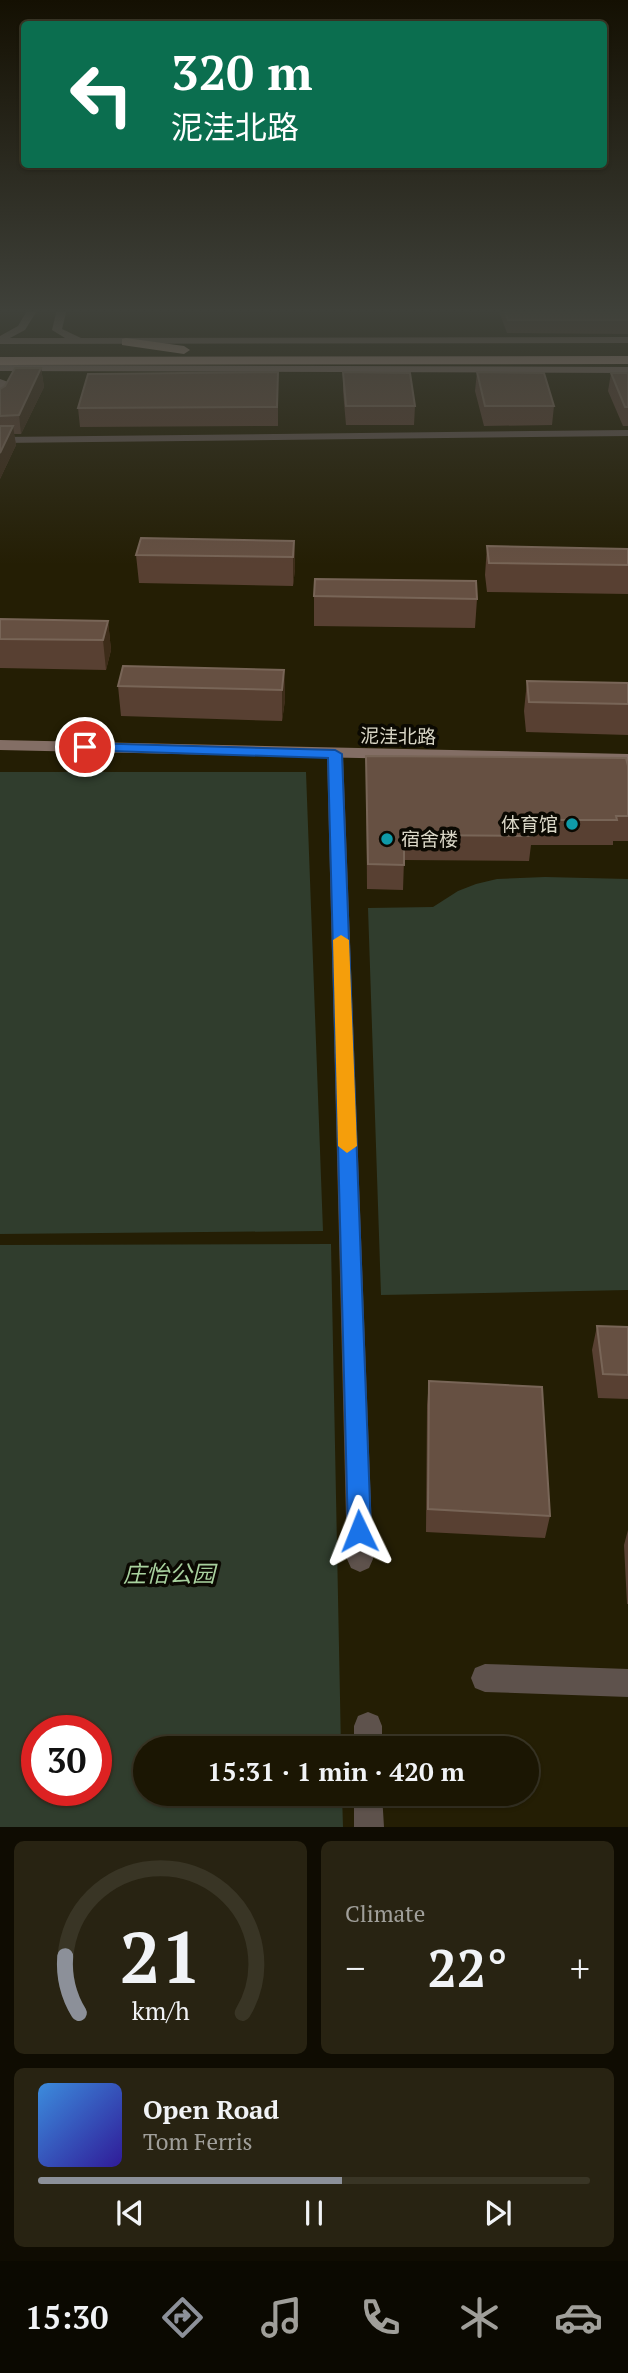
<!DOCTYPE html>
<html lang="en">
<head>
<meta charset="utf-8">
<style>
  body { margin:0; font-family:"PT Serif","Noto Sans SC",serif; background:#282312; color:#f1f3f6; height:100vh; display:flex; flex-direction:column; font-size:26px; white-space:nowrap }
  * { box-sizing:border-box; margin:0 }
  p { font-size:23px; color:#a09f9a }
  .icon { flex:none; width:38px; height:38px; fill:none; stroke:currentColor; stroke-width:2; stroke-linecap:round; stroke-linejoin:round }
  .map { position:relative; height:1827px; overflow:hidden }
  .drawer { display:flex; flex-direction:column; gap:14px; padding:14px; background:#0f0c02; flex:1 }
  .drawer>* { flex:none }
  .top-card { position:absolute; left:21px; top:21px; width:586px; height:147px; border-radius:7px; box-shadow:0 2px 5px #0004,0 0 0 2px #393525; background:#0b6e4f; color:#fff; overflow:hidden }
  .speed { position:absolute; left:21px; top:1715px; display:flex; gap:14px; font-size:35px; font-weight:700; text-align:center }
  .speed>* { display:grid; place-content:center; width:91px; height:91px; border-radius:50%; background:#1b1603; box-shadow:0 2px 5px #0004,0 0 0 2px #393525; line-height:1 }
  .speed .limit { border:10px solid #d22; background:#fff; color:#111 }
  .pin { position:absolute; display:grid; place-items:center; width:60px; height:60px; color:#fff; margin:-30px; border:4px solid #fff; border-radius:50%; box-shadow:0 2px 7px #0007 }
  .me { position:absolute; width:77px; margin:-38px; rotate:358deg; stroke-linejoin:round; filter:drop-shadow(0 0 5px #0008) }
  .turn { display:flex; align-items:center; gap:24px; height:147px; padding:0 35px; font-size:32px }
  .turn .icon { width:91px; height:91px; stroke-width:2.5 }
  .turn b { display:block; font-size:49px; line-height:60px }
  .big { font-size:52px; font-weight:700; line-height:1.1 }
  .drawer .widget { flex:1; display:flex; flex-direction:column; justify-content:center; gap:10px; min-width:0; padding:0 24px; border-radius:10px; background:#282312 }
  .drawer .dial { align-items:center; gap:0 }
  .dial svg { height:182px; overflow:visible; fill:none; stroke:#393525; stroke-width:7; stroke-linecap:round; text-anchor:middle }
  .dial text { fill:#f1f3f6; stroke:none }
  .song { display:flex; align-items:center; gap:21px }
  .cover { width:84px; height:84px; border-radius:10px; background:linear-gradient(135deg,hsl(210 70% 55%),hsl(250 70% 35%)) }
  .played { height:7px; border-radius:4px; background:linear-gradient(90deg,#8c9099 55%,#393525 55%) }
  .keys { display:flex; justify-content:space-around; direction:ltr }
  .heat { display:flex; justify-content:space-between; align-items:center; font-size:38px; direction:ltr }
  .drawer .tiles { flex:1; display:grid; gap:14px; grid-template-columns:1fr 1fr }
  .widget:last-child { grid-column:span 2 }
  .trip { position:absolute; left:133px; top:1736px; width:406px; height:70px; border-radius:35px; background:#1b1603; box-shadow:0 2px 5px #0004,0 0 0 2px #393525; font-weight:700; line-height:70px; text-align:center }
  .menu { display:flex; height:112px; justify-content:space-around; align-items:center; background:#0b0901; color:#a09f9a }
  .menu .icon { width:49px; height:49px }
  .menu .current { color:#8c9099 }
  .menu b { font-size:32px; color:#f1f3f6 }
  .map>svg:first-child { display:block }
</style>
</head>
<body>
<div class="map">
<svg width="628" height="1827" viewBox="0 0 628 1827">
  <rect width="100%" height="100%" fill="#241e04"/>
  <path fill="#303d2d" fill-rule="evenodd" d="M0 772H306L323 1231 0 1234Z
    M545 877 628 879V1290L381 1295 368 908 433 907 458 891 476 884 497 879Z
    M331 1244 341 1748H145V1794H342L343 1827H0V1245ZM37 1731H96V1790H37Z"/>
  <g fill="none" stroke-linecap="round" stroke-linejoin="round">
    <path fill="#5e524c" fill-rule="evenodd" d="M628 430V436L0 443V437Z
      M335 749 343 754 373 1559 369 1568 360 1572 351 1568 347 1559 327 754Z
      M485 1664 628 1669V1697L485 1692 475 1688 471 1678 475 1668Z
      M368 1712 378 1716 382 1726V1748H354V1726L358 1716Z
      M354 1794H382L384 1827H354Z"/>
    <path fill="#836e65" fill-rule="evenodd" d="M28 309H38L25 330 10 338H65L52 330 57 309H67L62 329 81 338 628 337V343L0 344V336L18 326Z
      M0 365 628 367V373L0 371Z
      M0 379 11 383 4 397 0 398Z
      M0 740 628 754V764L0 750Z"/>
    <path fill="#b8988a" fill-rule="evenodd" d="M126 338 184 346 190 350 184 354 122 345V339Z
      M628 356V364L0 365V357Z"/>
  </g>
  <path fill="#584032" d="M498 309H628V334L507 333Z
    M41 368 44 387 21 434H14L16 445 0 479V389Z
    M278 372V426L80 427 78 408Z
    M343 372 415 406 414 425H346L343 391Z
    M477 372 554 406 552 425 484 426 475 391Z
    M611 373H628V426H623L608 391Z
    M294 541 295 569 293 586 139 583 136 555Z
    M487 546 628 549V594L487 592 485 575Z
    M314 596 477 599 475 628 314 626Z
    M0 619 108 621 111 650 106 670 0 668Z
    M284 670 285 700 282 721 121 716 118 686Z
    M527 681 628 683V735L526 732 524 711Z
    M366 756 628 766V841H613V845H531L529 861 404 860 403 890 367 889Z
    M597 1326 628 1327V1399L598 1398 592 1350Z
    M429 1381 550 1516 545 1538 426 1532 427 1405Z
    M628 1530V1604H627L624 1545Z"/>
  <path fill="#3d2c19" d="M41 368 44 387 21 434 19 415Z
    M13 426 16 445 0 479V453Z
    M294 541 295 569 293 586V557Z
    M108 621 111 650 106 670 103 640Z
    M284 670 285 700 282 721V690Z"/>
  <path fill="#665042" stroke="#786557" stroke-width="2" d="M504 309H628V320H508Z
    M15 368H41L19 415 0 416V389L5 386Z
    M278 372 277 407 78 408 88 374Z
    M343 372 410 373 415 406H346Z
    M477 372 544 373 554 406H485Z
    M611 373H628V407H625Z
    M0 426H13L0 453Z
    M141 538 294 541 293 557 136 555Z
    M487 546 628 549V565L489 563Z
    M315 579 476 581 477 599 314 596Z
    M0 619 108 621 103 640 0 639Z
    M123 666 284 670 282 690 118 686Z
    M527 681 628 683V704L529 702Z
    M366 756 626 758 628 766V816H616L617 820H529L532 836 404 835V865L368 864Z
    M597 1326 628 1327V1375L603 1374Z
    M429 1381 542 1387 550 1516 428 1509Z"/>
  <linearGradient id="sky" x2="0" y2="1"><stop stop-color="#141002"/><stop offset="0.55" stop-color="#3f413a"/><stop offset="1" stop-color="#3f413a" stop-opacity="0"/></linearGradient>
  <rect width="628" height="565" fill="url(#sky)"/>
  <path fill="#1a73e8" stroke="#114b97" stroke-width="2" d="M85 743 335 750 342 754 371 1531 368 1539 359 1542 351 1539 348 1531 328 758 80 750 78 747Z"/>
  <path fill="#f59e0b" d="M341 935 349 940 357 1146 347 1153 338 1146 333 940Z"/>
  <g fill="#0f9aa8" stroke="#0b0902" stroke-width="2.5">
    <circle cx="572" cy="824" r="7"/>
    <circle cx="387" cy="839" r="7"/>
  </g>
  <g text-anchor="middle" stroke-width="7" stroke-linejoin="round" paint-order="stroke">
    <g font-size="19" fill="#d9d6c6" stroke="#0b0902">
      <text transform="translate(398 736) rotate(1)" y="7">泥洼北路</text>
    </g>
    <g font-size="19" fill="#d9d6c6" stroke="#0b0902" text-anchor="end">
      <text x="558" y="831">体育馆</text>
      <text x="401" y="846" text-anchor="start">宿舍楼</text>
    </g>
    <g font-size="23" font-style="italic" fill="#a8d19e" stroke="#0b0902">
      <text x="169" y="1582">庄怡公园</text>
    </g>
  </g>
</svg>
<div class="speed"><div class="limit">30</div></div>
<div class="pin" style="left:85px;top:747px;background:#d93025"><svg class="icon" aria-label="arrive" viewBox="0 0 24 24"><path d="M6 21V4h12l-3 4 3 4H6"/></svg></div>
<svg class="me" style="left:359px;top:1531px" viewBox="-20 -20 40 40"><path d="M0-17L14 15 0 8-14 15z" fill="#1a73e8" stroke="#fff" stroke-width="4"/></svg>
<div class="trip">15:31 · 1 min · 420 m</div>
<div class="top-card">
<div class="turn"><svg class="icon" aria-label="left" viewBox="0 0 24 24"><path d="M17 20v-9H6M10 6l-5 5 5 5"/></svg><div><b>320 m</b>泥洼北路</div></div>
</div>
</div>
<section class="drawer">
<div class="tiles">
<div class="widget dial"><svg viewBox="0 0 100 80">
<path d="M14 69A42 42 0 1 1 86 69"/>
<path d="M14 69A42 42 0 0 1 8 44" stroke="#8c9099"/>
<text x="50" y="56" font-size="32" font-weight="700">21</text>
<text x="50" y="72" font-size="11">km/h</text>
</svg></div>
<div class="widget"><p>Climate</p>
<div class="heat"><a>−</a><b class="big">22°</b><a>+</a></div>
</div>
<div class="widget">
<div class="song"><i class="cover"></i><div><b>Open Road</b><p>Tom Ferris</p></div></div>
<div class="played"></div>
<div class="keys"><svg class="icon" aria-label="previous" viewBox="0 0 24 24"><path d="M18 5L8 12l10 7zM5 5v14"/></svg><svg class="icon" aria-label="pause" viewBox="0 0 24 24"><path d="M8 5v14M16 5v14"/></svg><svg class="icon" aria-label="next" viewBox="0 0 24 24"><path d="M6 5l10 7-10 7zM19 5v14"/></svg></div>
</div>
</div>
</section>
<nav class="menu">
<b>15:30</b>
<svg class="icon current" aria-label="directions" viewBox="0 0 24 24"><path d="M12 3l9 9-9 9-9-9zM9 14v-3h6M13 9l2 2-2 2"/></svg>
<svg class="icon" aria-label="music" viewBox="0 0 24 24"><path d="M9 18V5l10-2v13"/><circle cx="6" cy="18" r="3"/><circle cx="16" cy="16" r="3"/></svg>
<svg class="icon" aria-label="phone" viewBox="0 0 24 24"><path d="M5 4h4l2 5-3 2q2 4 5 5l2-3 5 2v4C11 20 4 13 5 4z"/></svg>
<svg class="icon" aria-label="climate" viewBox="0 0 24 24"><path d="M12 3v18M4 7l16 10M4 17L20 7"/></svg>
<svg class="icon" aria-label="car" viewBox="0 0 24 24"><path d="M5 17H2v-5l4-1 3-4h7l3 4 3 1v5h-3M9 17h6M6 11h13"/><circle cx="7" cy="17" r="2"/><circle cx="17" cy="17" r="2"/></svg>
</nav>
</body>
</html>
